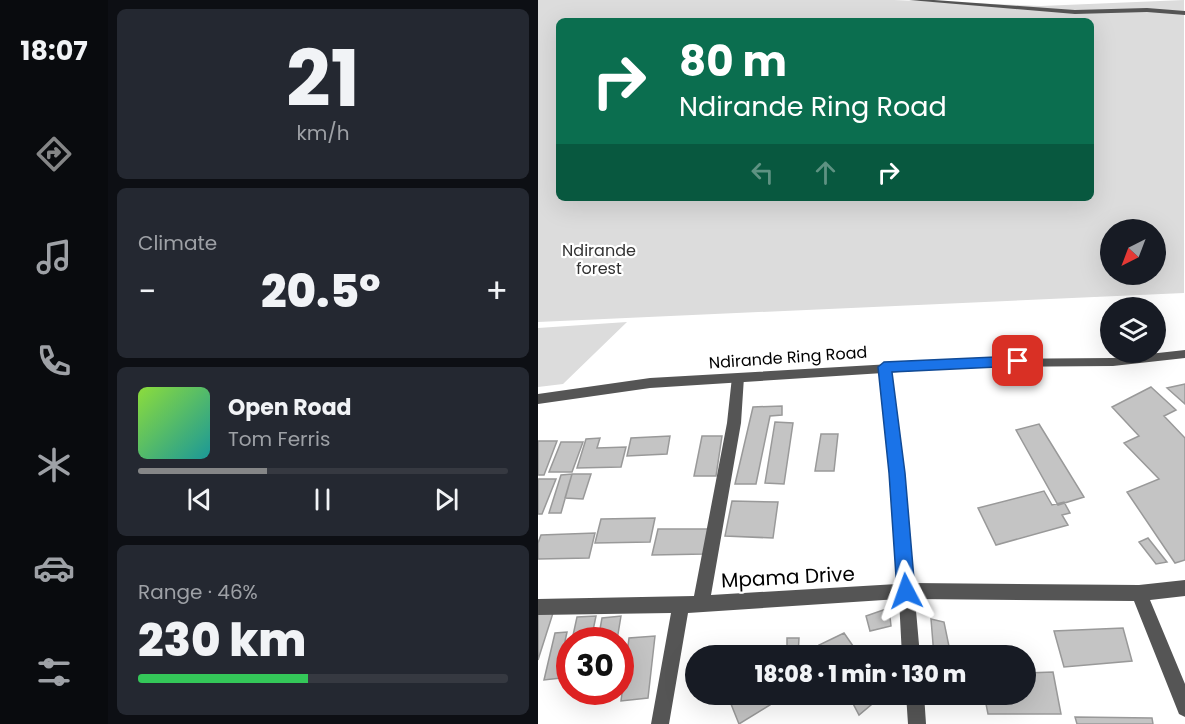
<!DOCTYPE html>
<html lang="en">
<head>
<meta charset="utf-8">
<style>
  body { margin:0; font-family:Poppins,sans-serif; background:#242831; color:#f1f3f6; height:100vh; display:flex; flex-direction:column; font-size:22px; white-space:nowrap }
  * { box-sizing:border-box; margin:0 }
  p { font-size:20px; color:#9ea1a6 }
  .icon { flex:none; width:33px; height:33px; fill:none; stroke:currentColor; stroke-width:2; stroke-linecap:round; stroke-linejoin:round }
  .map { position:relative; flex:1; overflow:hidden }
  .drawer { display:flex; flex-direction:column; gap:9px; padding:9px; background:#0d0f14; width:430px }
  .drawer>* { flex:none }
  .banner { position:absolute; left:18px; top:18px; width:538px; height:183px; border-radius:9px; box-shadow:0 6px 24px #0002; background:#0b6e4f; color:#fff; overflow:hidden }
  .needle { width:39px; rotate:222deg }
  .tools { position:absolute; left:562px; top:219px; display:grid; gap:12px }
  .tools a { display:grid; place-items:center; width:66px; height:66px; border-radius:50%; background:#171b24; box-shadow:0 6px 24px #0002; font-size:30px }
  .speed { position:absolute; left:18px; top:627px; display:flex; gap:12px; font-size:30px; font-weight:700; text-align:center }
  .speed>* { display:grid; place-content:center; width:78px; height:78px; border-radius:50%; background:#171b24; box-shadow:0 6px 24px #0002; line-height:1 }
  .speed .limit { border:9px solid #d22; background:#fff; color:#111 }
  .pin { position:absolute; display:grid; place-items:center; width:51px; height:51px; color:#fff; margin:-26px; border-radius:12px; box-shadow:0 3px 9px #0006 }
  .me { position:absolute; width:66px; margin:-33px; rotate:356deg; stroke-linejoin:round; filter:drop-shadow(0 0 4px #0008) }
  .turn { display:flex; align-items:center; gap:21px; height:126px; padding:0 24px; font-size:27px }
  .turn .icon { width:78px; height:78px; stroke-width:2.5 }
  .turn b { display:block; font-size:42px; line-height:51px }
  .lanes { display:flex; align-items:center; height:57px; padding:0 24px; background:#0003; justify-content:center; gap:30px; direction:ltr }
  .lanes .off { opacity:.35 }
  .big { font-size:45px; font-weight:800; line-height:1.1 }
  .drawer .tile { flex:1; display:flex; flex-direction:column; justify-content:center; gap:9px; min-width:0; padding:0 21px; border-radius:9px; background:#242831 }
  .drawer .dial { align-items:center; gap:0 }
  .dial b { font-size:78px; line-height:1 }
  .song { display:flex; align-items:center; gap:18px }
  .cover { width:72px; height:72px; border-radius:9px; background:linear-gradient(135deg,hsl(90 70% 55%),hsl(180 70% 35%)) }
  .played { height:6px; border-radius:3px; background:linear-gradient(90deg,#858687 35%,#363941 35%) }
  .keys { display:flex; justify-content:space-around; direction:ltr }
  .heat { display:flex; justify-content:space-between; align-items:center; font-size:33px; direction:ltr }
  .charge { height:9px; border-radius:4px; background:linear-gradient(90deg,#34c759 46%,#363941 0) }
  .trip { position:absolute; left:147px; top:645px; width:351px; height:60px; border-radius:30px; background:#171b24; box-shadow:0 6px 24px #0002; font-weight:800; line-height:60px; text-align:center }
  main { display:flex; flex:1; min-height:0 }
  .tabs { display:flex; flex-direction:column; width:108px; justify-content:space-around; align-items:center; background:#090b0e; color:#9ea1a6 }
  .tabs .icon { width:42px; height:42px }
  .tabs .selected { color:#858687 }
  .tabs b { font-size:27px; color:#f1f3f6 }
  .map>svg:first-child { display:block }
</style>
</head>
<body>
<main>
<nav class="tabs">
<b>18:07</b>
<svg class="icon selected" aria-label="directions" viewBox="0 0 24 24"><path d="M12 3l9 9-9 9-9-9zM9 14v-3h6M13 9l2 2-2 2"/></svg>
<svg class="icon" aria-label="music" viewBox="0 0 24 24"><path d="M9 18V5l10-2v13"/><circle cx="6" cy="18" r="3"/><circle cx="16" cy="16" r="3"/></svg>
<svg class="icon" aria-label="phone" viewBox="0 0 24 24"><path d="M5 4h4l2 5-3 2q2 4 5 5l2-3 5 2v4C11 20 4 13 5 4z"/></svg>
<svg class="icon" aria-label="climate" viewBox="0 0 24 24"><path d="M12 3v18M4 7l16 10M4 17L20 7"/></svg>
<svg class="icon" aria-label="car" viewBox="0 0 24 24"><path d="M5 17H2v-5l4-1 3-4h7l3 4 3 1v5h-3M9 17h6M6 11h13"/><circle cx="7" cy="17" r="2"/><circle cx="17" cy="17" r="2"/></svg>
<svg class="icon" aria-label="filters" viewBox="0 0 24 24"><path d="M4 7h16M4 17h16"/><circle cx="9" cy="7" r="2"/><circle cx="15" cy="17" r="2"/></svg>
</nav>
<section class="drawer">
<div class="tile dial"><b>21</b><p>km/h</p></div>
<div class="tile"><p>Climate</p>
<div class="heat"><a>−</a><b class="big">20.5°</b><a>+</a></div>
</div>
<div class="tile">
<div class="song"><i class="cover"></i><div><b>Open Road</b><p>Tom Ferris</p></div></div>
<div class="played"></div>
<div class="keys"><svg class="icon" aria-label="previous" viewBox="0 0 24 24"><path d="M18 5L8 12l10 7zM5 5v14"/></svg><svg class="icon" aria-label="pause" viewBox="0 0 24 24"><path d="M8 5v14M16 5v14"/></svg><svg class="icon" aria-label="next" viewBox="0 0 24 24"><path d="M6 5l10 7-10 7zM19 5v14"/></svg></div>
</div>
<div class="tile"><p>Range · 46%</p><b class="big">230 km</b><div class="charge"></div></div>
</section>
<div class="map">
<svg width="647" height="724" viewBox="0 0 647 724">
  <rect width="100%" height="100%" fill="#fff"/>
  <path fill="#dcdcdc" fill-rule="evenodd" d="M0 0H356L503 6 646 0V293L0 322ZM21 21H554V198H21ZM573 230H618V274H573Z
    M89 322 25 384 0 387V328Z"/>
  <path fill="#c4c4c4" stroke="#999" stroke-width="1.5" d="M647 384V404L629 388Z
    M613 387 638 410 626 416 647 438V560L637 563 589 492 621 479 586 443 601 436 574 407Z
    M244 406V415L232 416 218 484H197L215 407Z
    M237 422 255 423 246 484 227 483Z
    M501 424 546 497 520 505 478 430Z
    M283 434H300L296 471H277Z
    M132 436 129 454 89 456 93 438Z
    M164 436H184L178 476H156Z
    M62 438 59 448 88 447 83 467 39 468 48 439Z
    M0 441H19L6 475H0Z
    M23 442H45L34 472H11Z
    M34 474 23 513H11L23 475Z
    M34 474H53L45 499 27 498Z
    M0 479H18L4 514H0Z
    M506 491 514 505 526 502 532 513 524 515 530 525 458 545 440 508Z
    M194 501 240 502 235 538 187 536Z
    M117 518 112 542 57 543 63 519Z
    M120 529H171L167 554 114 555Z
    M57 533 51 558 0 559V543L3 535Z
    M610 538 629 562 618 564 601 542Z
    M351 608 353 626 332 631 328 616Z
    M0 613H15L0 660Z
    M58 616 53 640H34L39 617Z
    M83 616 79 640H60L64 618Z
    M393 619 406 622 413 656H396Z
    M585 628 594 661 526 667 516 631Z
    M29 632 26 646H32V677L6 680 17 633Z
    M306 633 322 656H287L281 645Z
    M117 636 110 698 83 701 91 638Z
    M249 638H261L260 656H249Z
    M515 672 523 714H450L446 694H488V673Z
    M189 694H227L232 705 201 724Z
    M310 694H346L321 715Z
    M537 717 614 718 615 724H539Z"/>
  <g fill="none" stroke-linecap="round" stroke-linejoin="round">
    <path fill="#555" fill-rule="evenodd" d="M371 0H396L537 10 609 8 647 11V15L609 12 537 14Z
      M347 363 353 367 366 473 375 583 601 585 647 580V596L612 600 647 684V717L641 714 596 601 377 599 382 656H364L361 599 150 613 131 724H113L133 613 0 615V599L156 596 189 423 194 377 196 374H204L206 377 203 423 173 595 359 584 352 473 341 367Z
      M368 694H386L388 724H370Z"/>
    <path fill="#555" fill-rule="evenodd" d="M647 350V358L575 366 439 367 112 388 0 404V394L112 378 439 359 575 358Z"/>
  </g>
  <path fill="#1a73e8" stroke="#114b97" stroke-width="1.5" d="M480 356 487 361 480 366 354 372 367 473 377 591 374 597 368 600 361 597 359 591 351 473 340 367 346 362Z"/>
  <g text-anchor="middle" stroke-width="4.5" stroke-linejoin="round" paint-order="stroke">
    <g font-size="16" fill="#333" stroke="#fff">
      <text x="61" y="256">Ndirande<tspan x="61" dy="18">forest</tspan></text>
    </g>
    <g font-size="16" fill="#000" stroke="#fff">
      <text transform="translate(250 357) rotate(-4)" y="6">Ndirande Ring Road</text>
    </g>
    <g font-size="20" fill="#000" stroke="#fff">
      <text transform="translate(250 577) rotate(-3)" y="7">Mpama Drive</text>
    </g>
  </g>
</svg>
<div class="tools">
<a><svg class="needle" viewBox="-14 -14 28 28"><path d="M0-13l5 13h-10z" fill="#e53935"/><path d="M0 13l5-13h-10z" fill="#9ea1a6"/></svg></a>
<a><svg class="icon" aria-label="layers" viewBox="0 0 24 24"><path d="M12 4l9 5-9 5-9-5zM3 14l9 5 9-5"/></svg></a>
</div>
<div class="speed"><div class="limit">30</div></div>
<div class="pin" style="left:480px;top:361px;background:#d93025"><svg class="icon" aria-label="arrive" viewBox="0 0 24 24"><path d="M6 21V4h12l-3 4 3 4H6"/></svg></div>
<svg class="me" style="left:368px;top:591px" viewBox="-20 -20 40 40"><path d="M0-17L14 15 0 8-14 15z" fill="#1a73e8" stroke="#fff" stroke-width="4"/></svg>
<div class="trip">18:08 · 1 min · 130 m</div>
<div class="banner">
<div class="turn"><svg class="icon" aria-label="right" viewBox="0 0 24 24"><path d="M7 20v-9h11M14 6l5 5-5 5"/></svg><div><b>80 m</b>Ndirande Ring Road</div></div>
<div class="lanes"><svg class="icon off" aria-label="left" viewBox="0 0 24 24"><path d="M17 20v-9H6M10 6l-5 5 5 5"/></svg><svg class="icon off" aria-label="ahead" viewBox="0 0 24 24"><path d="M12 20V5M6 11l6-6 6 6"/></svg><svg class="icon" aria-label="right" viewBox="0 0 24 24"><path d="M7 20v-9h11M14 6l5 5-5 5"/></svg></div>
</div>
</div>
</main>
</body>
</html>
